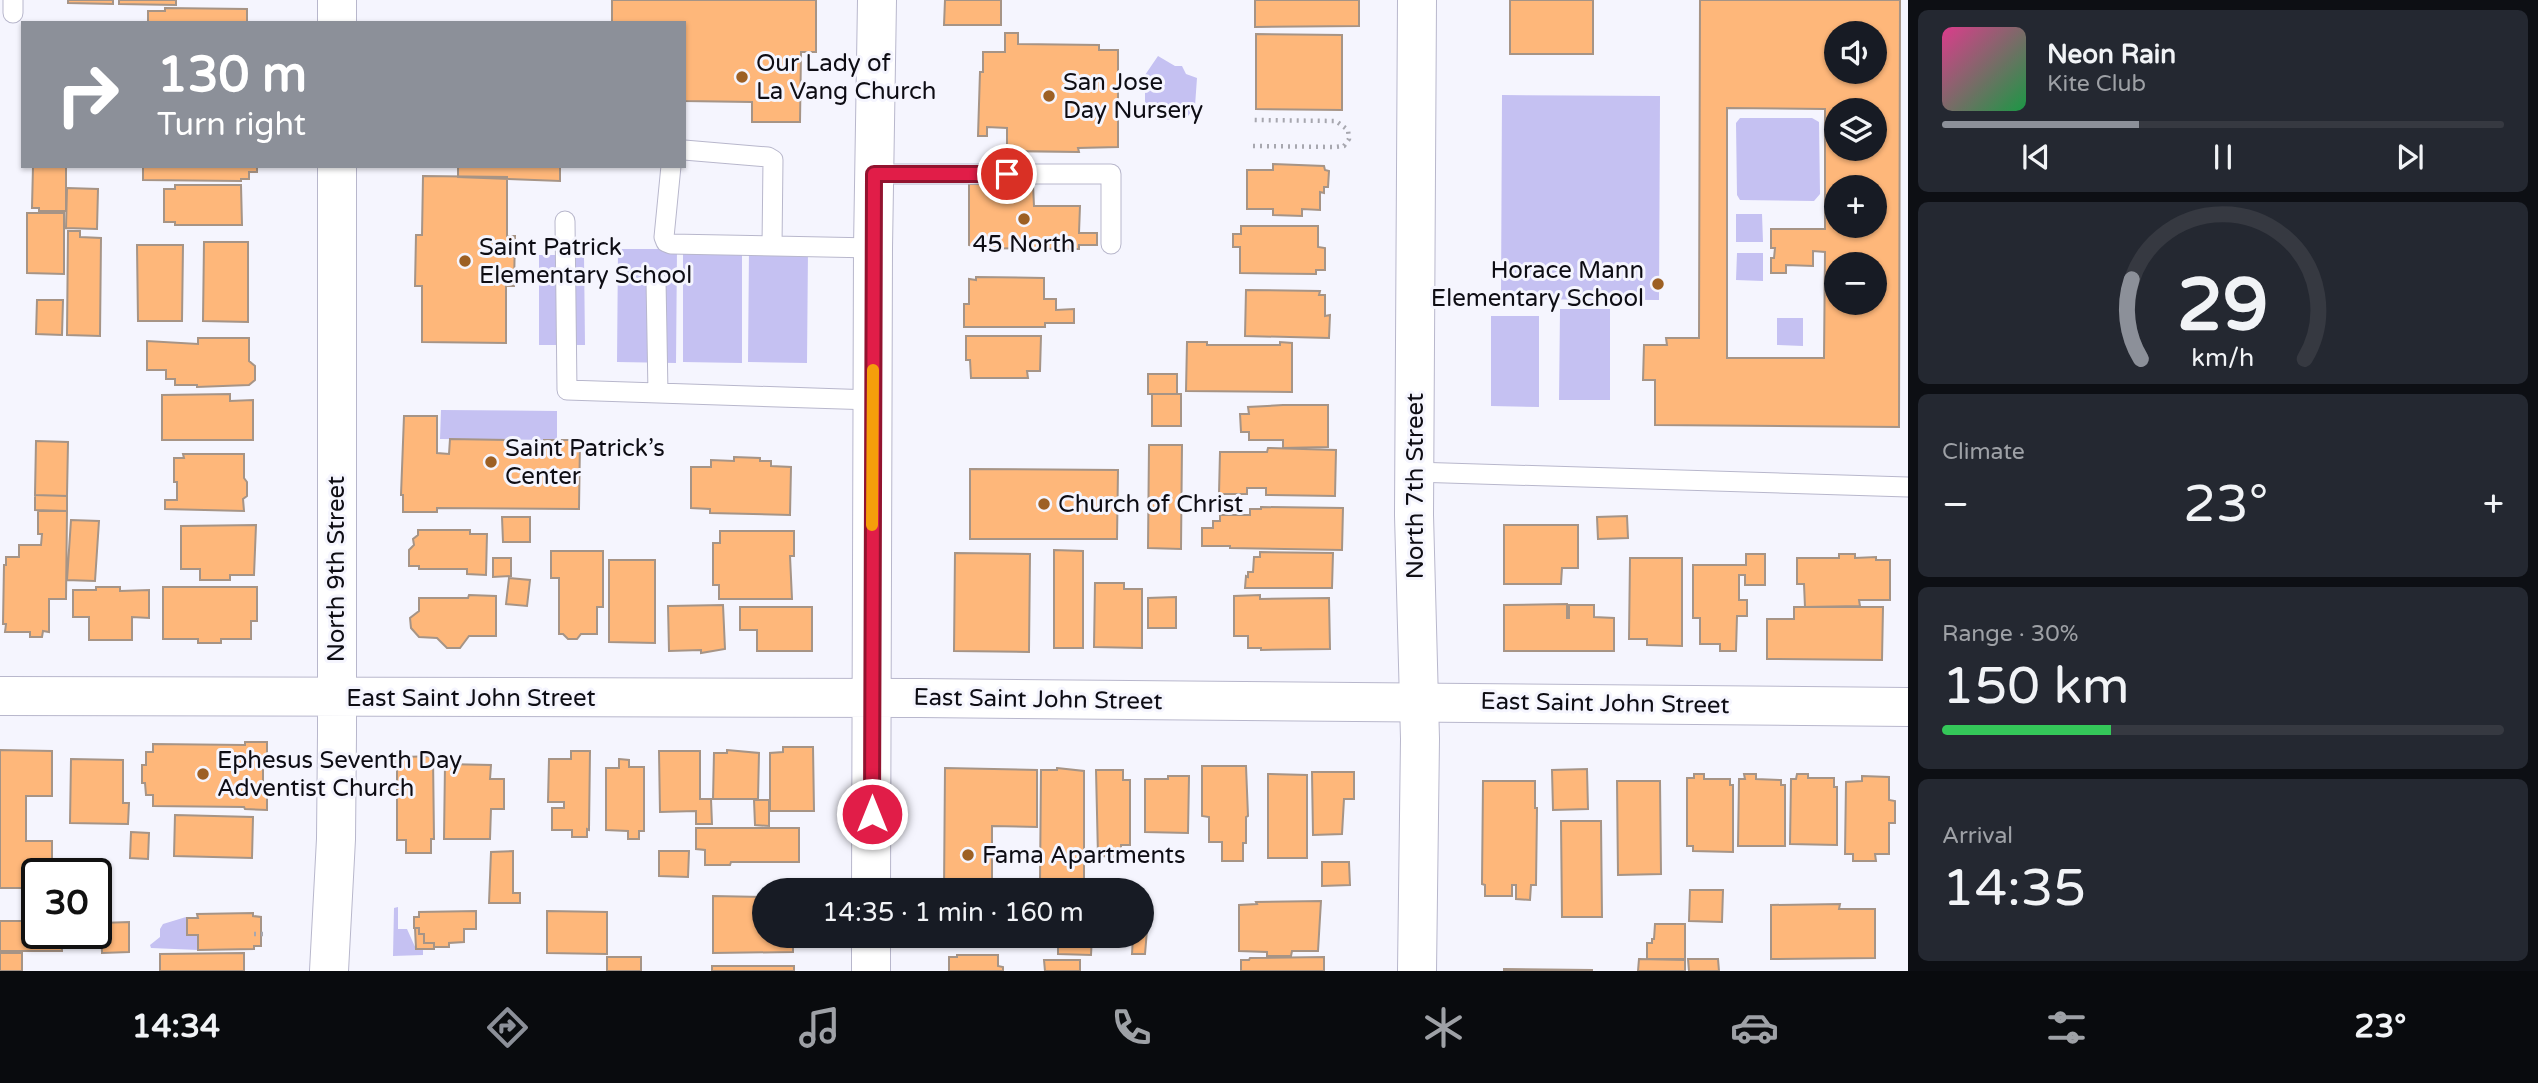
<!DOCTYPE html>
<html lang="en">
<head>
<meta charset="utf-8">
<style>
  body { margin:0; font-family:"Varela Round",sans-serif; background:#242831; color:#f1f3f6; height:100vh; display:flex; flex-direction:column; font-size:26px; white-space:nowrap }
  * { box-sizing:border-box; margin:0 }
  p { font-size:23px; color:#9ea1a6 }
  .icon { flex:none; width:38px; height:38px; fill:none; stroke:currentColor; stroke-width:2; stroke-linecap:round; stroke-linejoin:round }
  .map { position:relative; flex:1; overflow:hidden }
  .sheet { display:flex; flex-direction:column; gap:10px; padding:10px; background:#0d0f14; width:630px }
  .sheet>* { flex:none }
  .hud { position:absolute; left:21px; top:21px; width:665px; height:147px; border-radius:0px; box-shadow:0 2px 5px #0004; background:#8c9099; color:#fff; overflow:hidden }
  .buttons { position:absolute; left:1824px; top:21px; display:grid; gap:14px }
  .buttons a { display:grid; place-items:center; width:63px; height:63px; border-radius:50%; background:#171b24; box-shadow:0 2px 5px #0004; font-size:35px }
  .speed { position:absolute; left:21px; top:858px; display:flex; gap:14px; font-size:35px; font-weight:700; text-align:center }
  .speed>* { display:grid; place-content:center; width:91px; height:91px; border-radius:50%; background:#171b24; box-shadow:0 2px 5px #0004; line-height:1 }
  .speed .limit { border:4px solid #111; border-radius:10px; background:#fff; color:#111 }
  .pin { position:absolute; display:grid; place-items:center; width:60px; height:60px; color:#fff; margin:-30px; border:4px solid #fff; border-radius:50%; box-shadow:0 2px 7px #0007 }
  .me { position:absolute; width:77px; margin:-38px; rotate:0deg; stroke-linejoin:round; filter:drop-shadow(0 0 5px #0008) }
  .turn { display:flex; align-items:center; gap:24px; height:147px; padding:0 21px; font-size:32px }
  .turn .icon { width:91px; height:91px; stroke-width:2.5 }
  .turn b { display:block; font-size:49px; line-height:60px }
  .big { font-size:52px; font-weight:600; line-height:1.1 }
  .sheet .card { flex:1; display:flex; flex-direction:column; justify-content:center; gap:10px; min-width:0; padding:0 24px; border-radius:10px; background:#242831 }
  .sheet .dial { align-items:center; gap:0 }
  .dial svg { height:182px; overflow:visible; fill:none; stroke:#363941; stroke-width:7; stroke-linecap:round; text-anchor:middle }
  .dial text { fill:#f1f3f6; stroke:none }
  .song { display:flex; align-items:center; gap:21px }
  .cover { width:84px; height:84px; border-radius:10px; background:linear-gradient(135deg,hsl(330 70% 55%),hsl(140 70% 35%)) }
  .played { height:7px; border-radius:4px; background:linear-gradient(90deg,#8c9099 35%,#363941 35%) }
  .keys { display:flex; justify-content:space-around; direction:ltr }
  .heat { display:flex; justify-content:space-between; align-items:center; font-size:38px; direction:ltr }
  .charge { height:10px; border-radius:5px; background:linear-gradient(90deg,#34c759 30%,#363941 0) }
  .trip { position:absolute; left:752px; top:878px; width:402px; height:70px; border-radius:35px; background:#171b24; box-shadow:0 2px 5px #0004; font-weight:600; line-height:70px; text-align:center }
  .dock { display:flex; height:112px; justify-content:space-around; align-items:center; background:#090b0e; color:#9ea1a6 }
  .dock .icon { width:49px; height:49px }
  .dock .current { color:#8c9099 }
  .dock b { font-size:32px; color:#f1f3f6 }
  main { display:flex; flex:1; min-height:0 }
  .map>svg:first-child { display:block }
</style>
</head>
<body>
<main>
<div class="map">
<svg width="1908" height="971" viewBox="0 0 1908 971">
  <rect width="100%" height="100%" fill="#f5f5fe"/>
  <path fill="#c5c1f2" d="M1158 56 1175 66H1182L1186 74 1197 78 1195 106 1186 119 1156 120V110L1145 107V75Z
    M1502 95 1660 96 1659 300 1501 299Z
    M1740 118H1812L1819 122 1820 194 1814 201 1740 200 1737 195 1736 123Z
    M1736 214H1762L1763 242H1736Z
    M618 249H677L676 363 617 362Z
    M683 249H742V363L683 362Z
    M749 249 808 250 807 363 748 362Z
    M1737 253H1763V281L1736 280Z
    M539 255H584L585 345H539Z
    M1560 309H1610V400H1559Z
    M1491 316H1539V407L1491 406Z
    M1777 318H1803V346L1777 345Z
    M441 410 557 411V440L440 439Z
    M398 907V929H407L416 949H423V955L393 956 394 908Z
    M186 917 187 935H198V950L151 948 150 945 160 937V929L163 924Z"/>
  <path fill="#feb77a" stroke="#a69486" stroke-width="2" fill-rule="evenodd" d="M68 0H113V4L68 3Z
    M119 0H176V5L119 4Z
    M612 0H816V52H801L800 122H752V102L684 101V23H612Z
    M945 0H1001V25H944Z
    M1255 0H1359V26L1255 27Z
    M1510 0H1593V54H1510Z
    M1700 0H1900L1899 427 1655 425V380H1643L1644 345H1667L1666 338H1699ZM1836 33H1874V72H1836ZM1727 108 1825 109V229H1771V248H1775L1774 258H1771V273H1786V265L1813 266V251L1825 252 1824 358H1727ZM1836 110H1874V149H1836ZM1836 187H1874V226H1836ZM1836 264H1874V303H1836Z
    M165 8 247 9V23H148V11H165Z
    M1005 33H1018V44L1099 45V50H1118V147L1078 148 1079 152 1007 151V128L987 127V136H978L980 72H983V52H1005Z
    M1256 34 1342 35V110L1256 109Z
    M1273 164 1324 166 1325 170 1329 171 1328 187H1324V193L1320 192V210L1302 209V216L1273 215V209H1247V170H1273Z
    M33 166H66V211H39V208H32Z
    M143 166H257V172H249V179H241V181L143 180Z
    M458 166H560V181L458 177Z
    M423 176 507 177V236H515L514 286H506V343L422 342V286H415L416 235H422Z
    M969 184H1033L1034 206H1080L1079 233H1097V245H1079V249L973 248V246L969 245Z
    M175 185H241L242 225H175V222H164V189H175Z
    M67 188 98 189 97 229 66 228Z
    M27 213H64V274L27 273Z
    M1241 226H1318V247L1325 248V270H1316V274L1240 273V247H1233V234H1241Z
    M68 231H80V237L101 238 100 336 67 335Z
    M204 242H248V322L203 321Z
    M137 245H183L182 321H138Z
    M976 277 1044 278V299H1056V310L1074 309V323H1045V327H964V304H969V279L976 280Z
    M1246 290 1320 291 1319 295H1325V316L1330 315 1329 338 1245 336Z
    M37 300H63L62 335 36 334Z
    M966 336H1041L1040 371H1027L1028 378H971L970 360H966Z
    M198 338H249V361L255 366V380L249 385 197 387V385H175V379H166V370H147V341L198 344Z
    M1187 342H1207V345H1280V342L1292 343V392L1186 391Z
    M1148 374H1177V394H1148Z
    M230 394V401L253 400V440H162V395Z
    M1152 394H1181V426H1152Z
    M1283 405H1328V447L1283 448V440H1249V432H1241L1240 414H1249L1248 407Z
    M404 416H437V453L449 454 450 439 508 440V454H544V440H580L579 509 437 508V512H403V495H401Z
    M36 441 68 442 67 496 35 495Z
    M1149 445H1182L1181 549 1148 548Z
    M1268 448 1336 450 1335 496 1266 495V488H1247V494H1219L1220 452H1267Z
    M183 454H244V478L247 482V496L243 499 244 511 165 509V500H177V482H174V458H184Z
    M734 457 760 458V461H771V466L791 467 790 515 710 513V509L691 508V467H711V460L734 461Z
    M970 469 1118 470 1117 539H970Z
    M35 495 67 496V511L35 510Z
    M1261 507 1343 508 1342 550 1230 548V546H1202V528H1213V521H1220V515H1250V509H1261Z
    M38 511H67L66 599H49V632L43 631 42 637H30V632H5L6 624H3L4 565H6V557H19V545H41L42 534H38Z
    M1627 516 1628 538 1598 539 1597 517Z
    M502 517H530V542H503Z
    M71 520 99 521 95 581 67 580Z
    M256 525 254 575H230V580H200V569H181V526Z
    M1504 525H1578V568H1562L1561 584H1504Z
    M418 530H470V534H487L486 575 467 574V569H419V566H409V550L414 545 413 539 418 535Z
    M720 531H794V556H790L792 599H719V585H713V543H720Z
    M1054 550 1083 551V648H1054Z
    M551 551H603V607H597V634H581L577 639H568L563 634H559V578H551Z
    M1260 552 1333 553 1332 588H1245L1246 576 1248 577V572H1253L1254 557H1260Z
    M955 553 1030 554 1029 652 954 651Z
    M1746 554H1765V585H1745V575H1739V600H1747V616H1737L1736 651H1720V644H1700V618H1693V565H1746Z
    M1839 554H1855V558L1876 557V560H1890V600H1859L1860 606 1805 607 1804 584H1797V558H1839Z
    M493 558H511V576L493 577Z
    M1630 558H1682V646L1647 645V639H1629Z
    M609 560H655V643L609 642Z
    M509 578 530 580 527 606 506 604Z
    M1095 583H1124V589H1142V648L1094 647Z
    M96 587H120V591L149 590V618L132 617V640H89V617H73V590H96Z
    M163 587H257V621H251V639H221V643H198V639H163Z
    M469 595 496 596V636H469L460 648H447L437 638 419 637 411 628 410 618 419 611V598H468Z
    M1260 595V599L1329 598 1330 649 1261 650V648H1248V636H1234V596Z
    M1176 597V628H1148V598Z
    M1567 604V618H1569V605H1594V617L1614 618V651H1504V605Z
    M723 605 725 649 701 653V650L669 651 668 606Z
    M740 607H812V651H757V630H740Z
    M1794 607H1883L1882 660 1767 659V619H1794Z
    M245 742H267V764H263V788L267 787V810L245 809 244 807 153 806V795H146L145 783H142V765H146V752H153V744L245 745Z
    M783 747H813L814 811H770V753L783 752Z
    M0 750 52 751V796H26V841H52V873H37V888H0Z
    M727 750 759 753 758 799H713L714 753H727Z
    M571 751H590L589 830 587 829V837H572V830H552V808H564V802H548L549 759H571Z
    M659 751H700V799H711L712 824H696V811L660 812Z
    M401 755 404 757 433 756 434 839H431V853H406V840H397V764L394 762Z
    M71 759 123 760V803H129L128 824 70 823Z
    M619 759 629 760V767H644V831H639V839H628V831L606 830V768H619Z
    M445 764 491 765 490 779H504V809H491L490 839H444Z
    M1202 766H1246L1248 816 1246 817V843H1243V861H1222V842H1209V817L1202 816Z
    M945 768 1037 770V827L992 826V884H1036V891H944Z
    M1057 768 1084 771V882H1040L1041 770H1057Z
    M1587 769 1588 809 1553 810 1552 770Z
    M1096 770H1123V780H1130V845H1121V857L1098 856Z
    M1312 772H1354V799H1344L1342 834 1313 835Z
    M1268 774 1307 775V858H1268Z
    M1694 774H1704V779H1730V785H1733V852L1693 851V846H1687V778H1694Z
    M1744 774H1756V779L1781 780V785H1785V846H1738L1739 779H1745Z
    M1797 774H1808V778H1834V787H1837V845L1790 844 1791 779H1796Z
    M1168 776H1189L1188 833 1145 832V779H1168Z
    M1862 776 1889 777V800L1895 801V823H1889V854H1875L1876 861H1853V854H1845L1846 782 1862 781Z
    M1483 781H1535V808H1537L1536 885H1531L1530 900 1516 899V885H1512V896H1485V885L1482 884Z
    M1617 781H1660L1661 874 1618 875Z
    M754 800H769V826L755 825Z
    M175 815 253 817 252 858 174 856Z
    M1561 821H1601L1602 917H1562Z
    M696 828H799V862H731L730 865H705V850L696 849Z
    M131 832 149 833 148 859 130 858Z
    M513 851V893H520V903H489L491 852Z
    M659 851H689L688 877 659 876Z
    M1322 862H1349L1350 885 1322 886Z
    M1690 890H1723L1722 922 1689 921Z
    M713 896 765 897V936H793V952L713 953Z
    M1321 901 1318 951H1292L1291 956H1267V952L1239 951V905L1257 904 1256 902Z
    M1840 904 1839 909H1875V958L1771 959V905Z
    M476 911V929H464V942L449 943V947H434V943H424V934H419V928H414V917H419V912Z
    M547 911 607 912V954L547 953Z
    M253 913V916L261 917V946H254V949L198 950V935H187V918H198L197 914Z
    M0 921H37V933H62V951H0Z
    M129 922V952L102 953 101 923Z
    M1655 924H1685V959H1647V943H1652V939H1654Z
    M415 928H419V934H424V943H434V949H416Z
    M1143 930H1147L1145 954H1132L1133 936H1143Z
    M1058 936H1092L1091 955 1058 954Z
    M0 953H22V971H0Z
    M244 953V971H160V954Z
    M957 955H998V966L1003 967V971H949V957H957Z
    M607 957H641V971H607Z
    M1324 957V971H1241V960H1249L1250 958Z
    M1639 959 1685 960V971H1638Z
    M1688 959H1718L1719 971H1689Z
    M1044 960H1080V971H1045Z
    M712 966H794V971H712Z
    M1504 969 1592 970V971H1504Z"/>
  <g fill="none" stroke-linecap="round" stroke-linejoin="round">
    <defs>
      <path id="service" d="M13 13V0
        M684 150 768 157 773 160 772 246
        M671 166 664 237 666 242 671 244 873 248
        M874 174H1111V244
        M565 221 567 390 873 400
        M656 280 658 393
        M1414 472 1908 487"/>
      <path id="minor" d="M337 23V0
        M0 696 919 698 1908 707
        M871 891 873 248 877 0
        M329 971 336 839 337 734V166
        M871 971V936"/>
      <path id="tertiary" d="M1417 0 1414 515 1420 739 1417 971"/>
    </defs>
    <use href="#service" stroke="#b8b7cc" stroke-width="21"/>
    <use href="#minor" stroke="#b8b7cc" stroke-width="40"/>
    <use href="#tertiary" stroke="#b8b7cc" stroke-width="40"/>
    <path stroke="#a7a7af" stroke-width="4.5" stroke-dasharray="2 5" stroke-linecap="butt" d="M1253 146 1335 147 1344 146 1349 139 1348 130 1336 121 1254 120
      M254 934H264"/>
    <use href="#service" stroke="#fff" stroke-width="19"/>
    <use href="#minor" stroke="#fff" stroke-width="38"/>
    <use href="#tertiary" stroke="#fff" stroke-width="38"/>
  </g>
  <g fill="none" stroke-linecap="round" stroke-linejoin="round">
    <defs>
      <path id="route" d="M872 814 874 174H1007"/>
    </defs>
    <use href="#route" stroke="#92132f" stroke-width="18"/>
    <use href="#route" stroke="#e11d48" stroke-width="12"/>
    <path stroke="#f59e0b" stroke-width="12" d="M872 525 873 370"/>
  </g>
  <g fill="#9d6024" stroke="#f5f5fe" stroke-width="2.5">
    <circle cx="742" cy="77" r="7"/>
    <circle cx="1049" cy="96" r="7"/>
    <circle cx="1024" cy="219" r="7"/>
    <circle cx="465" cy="261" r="7"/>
    <circle cx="1658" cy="284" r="7"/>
    <circle cx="491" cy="462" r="7"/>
    <circle cx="1044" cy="504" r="7"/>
    <circle cx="203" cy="774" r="7"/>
    <circle cx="968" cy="855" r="7"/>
  </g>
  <g text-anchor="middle" stroke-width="6" stroke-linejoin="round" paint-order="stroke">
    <g font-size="24" fill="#0e0d14" stroke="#f5f5fe" text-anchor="start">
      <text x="756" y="71">Our Lady of<tspan x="756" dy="28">La Vang Church</tspan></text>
      <text x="1063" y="90">San Jose<tspan x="1063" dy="28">Day Nursery</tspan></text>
      <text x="1024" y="252" text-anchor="middle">45 North</text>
      <text x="479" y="255">Saint Patrick<tspan x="479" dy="28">Elementary School</tspan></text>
      <text x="1644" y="278" text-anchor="end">Horace Mann<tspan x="1644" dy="28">Elementary School</tspan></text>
      <text x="505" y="456">Saint Patrick’s<tspan x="505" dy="28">Center</tspan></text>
      <text x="1058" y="512">Church of Christ</text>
      <text x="217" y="768">Ephesus Seventh Day<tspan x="217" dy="28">Adventist Church</tspan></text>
      <text x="982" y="863">Fama Apartments</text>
    </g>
    <g font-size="24" fill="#0e0d14" stroke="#f5f5fe">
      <text transform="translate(1415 486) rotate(-90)" y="8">North 7th Street</text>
      <text transform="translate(336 569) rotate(-90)" y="8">North 9th Street</text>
      <text x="471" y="706">East Saint John Street</text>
      <text transform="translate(1038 699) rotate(1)" y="8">East Saint John Street</text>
      <text transform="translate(1605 703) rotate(1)" y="8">East Saint John Street</text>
    </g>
  </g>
</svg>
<div class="buttons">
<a><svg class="icon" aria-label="sound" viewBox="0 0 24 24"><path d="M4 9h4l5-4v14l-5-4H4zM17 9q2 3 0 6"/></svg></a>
<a><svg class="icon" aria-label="layers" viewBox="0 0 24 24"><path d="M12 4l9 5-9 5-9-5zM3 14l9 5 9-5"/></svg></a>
<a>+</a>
<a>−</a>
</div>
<div class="speed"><div class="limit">30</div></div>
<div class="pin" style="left:1007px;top:174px;background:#d93025"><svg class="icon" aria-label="arrive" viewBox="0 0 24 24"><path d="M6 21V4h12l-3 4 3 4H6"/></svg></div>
<svg class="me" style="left:872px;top:814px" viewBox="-20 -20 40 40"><circle r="17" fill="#e11d48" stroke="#fff" stroke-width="3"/><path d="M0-11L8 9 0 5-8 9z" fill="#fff"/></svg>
<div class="trip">14:35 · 1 min · 160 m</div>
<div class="hud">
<div class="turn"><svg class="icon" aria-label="right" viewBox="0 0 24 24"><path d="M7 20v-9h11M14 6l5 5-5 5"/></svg><div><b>130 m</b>Turn right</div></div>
</div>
</div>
<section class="sheet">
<div class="card">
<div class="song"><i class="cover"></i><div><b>Neon Rain</b><p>Kite Club</p></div></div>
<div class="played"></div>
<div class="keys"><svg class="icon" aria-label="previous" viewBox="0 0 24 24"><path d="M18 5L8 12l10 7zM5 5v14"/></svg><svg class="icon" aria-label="pause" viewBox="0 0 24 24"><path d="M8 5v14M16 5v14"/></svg><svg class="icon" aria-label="next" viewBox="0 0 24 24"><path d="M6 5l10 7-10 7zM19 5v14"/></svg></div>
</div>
<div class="card dial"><svg viewBox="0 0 100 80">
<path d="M14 69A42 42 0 1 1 86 69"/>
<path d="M14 69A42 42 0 0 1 10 34" stroke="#8c9099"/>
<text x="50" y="56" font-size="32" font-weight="700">29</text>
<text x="50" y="72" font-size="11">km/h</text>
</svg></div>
<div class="card"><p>Climate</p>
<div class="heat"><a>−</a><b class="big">23°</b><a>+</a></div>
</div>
<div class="card"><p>Range · 30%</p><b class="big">150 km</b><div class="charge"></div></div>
<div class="card"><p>Arrival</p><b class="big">14:35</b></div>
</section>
</main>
<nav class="dock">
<b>14:34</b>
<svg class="icon current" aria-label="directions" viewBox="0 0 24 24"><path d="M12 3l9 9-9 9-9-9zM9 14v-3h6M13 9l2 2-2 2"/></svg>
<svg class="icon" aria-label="music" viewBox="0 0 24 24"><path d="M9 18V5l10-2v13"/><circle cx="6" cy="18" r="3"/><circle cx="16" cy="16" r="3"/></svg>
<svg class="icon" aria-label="phone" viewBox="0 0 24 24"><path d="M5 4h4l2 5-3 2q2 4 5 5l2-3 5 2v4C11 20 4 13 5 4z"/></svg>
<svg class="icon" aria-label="climate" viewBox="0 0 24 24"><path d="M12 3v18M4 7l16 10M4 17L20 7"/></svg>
<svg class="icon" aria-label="car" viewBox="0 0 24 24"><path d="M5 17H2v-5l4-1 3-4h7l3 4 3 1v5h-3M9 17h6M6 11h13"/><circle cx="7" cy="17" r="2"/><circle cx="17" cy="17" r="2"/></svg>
<svg class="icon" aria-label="filters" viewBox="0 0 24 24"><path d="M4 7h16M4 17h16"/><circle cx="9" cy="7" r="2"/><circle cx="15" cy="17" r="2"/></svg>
<b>23°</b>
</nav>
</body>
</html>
